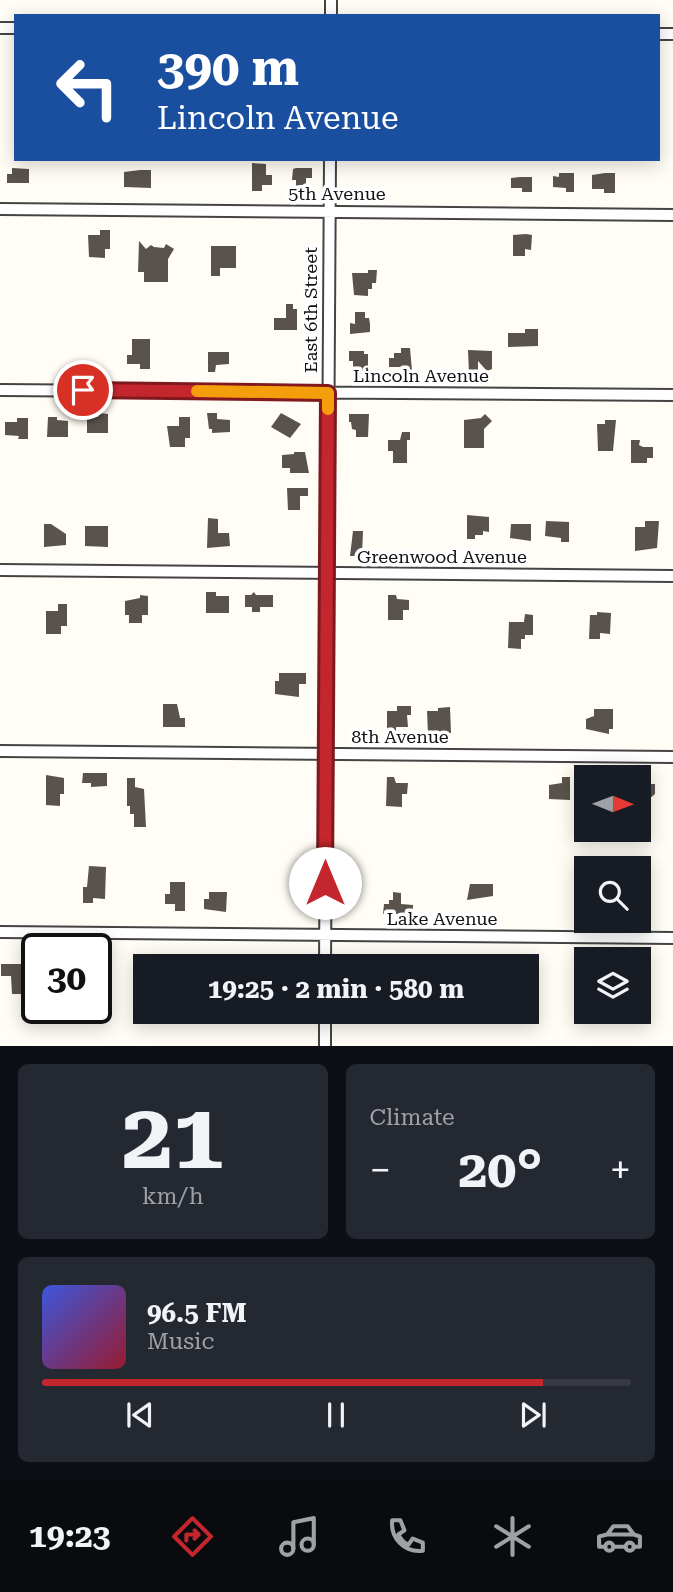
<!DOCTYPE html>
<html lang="en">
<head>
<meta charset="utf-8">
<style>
  body { margin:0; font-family:"Roboto Serif",serif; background:#242831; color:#f1f3f6; height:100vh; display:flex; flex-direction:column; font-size:26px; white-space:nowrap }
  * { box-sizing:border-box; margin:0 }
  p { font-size:23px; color:#9ea1a6 }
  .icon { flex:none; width:38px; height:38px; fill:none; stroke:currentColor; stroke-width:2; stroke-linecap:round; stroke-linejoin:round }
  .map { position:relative; height:1046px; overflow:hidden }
  .details { display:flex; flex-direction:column; gap:18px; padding:18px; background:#0d0f14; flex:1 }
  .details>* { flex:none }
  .banner { position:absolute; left:14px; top:14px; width:646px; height:147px; border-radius:0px; box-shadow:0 4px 18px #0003; background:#1a4fa0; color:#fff; overflow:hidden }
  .needle { width:46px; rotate:91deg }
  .buttons { position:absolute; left:574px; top:765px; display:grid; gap:14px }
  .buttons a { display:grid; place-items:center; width:77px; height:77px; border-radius:0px; background:#171b24; box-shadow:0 4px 18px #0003; font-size:35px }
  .speed { position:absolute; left:21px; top:933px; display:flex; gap:14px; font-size:35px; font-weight:700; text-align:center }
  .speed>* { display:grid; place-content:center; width:91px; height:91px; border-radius:50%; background:#171b24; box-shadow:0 4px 18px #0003; line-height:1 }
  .speed .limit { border:4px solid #111; border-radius:10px; background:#fff; color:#111 }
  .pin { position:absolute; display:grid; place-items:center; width:60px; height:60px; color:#fff; margin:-30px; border:4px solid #fff; border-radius:50%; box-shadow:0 2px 7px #0007 }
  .me { position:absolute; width:77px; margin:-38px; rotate:0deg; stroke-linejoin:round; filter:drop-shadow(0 0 5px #0008) }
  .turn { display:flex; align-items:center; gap:24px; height:147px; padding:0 28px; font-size:32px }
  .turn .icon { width:91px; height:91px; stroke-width:2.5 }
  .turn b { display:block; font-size:49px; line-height:60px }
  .big { font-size:52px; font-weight:700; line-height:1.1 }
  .details .tile { flex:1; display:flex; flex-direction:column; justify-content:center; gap:10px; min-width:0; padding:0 24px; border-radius:10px; background:#242831 }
  .details .dial { align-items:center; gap:0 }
  .dial b { font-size:91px; line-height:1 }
  .song { display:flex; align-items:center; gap:21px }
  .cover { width:84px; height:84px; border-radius:10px; background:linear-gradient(135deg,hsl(230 70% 55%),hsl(350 70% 35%)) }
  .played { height:7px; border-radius:4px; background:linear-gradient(90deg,#c4262e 85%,#363941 85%) }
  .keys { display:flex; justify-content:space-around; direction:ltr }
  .heat { display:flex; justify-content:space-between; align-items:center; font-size:38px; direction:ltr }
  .details .tiles { flex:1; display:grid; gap:18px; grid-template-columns:1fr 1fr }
  .tile:last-child { grid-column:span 2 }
  .trip { position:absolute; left:133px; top:954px; width:406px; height:70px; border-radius:0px; background:#171b24; box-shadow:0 4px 18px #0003; font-weight:700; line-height:70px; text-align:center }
  .dock { display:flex; height:112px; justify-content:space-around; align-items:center; background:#090b0e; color:#9ea1a6 }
  .dock .icon { width:49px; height:49px }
  .dock .on { color:#c4262e }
  .dock b { font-size:32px; color:#f1f3f6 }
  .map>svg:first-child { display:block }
</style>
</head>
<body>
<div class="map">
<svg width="673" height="1046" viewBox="0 0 673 1046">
  <rect width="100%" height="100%" fill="#fffdf5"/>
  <path fill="#5a524d" d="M252 163 266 164V175H272V185H262V191H252Z
    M12 168 29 169V183H7V174H12Z
    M296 168H312V178H306V188H296V180H292L293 169Z
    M140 170H151V188L124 187V172Z
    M559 173H574V192H566V188L553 187V176L559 177Z
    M605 173H615V193H604V189H592V175Z
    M520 177H532V192H522V188H511V178Z
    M100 230H110V249H105V258L89 257 88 235H100Z
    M526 234 532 235 531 250 525 249V256H513V235Z
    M139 241 146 249 151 245 154 247 164 248 166 244 174 249 168 259V282H144V272H138Z
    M211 246H236V268H220V276H211Z
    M368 270H377L376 283H372V289H368V296L354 295 352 273H368Z
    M286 304H293V309H297V330H274V318H286Z
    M355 312H365V318H369L370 324V332L350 334V323L355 324Z
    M525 329H538V346L508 347V333H525Z
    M132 339H150V369H140V364H127V355H132Z
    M401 348H410L412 371H401V367H389V358H394V353H401Z
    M468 350 492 351V369L487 371 478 361V374L469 373Z
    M349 351H364V354H368V369H364V374H353V361H349Z
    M208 352H229V364L216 365 215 372H208Z
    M99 413 108 414V433H87V417H98Z
    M207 413H217V419L230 420V432L212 433V429H209Z
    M281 413 301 424 290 438 271 427Z
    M349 414H369L368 437H356V430L352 429 351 422H349Z
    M485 414 492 421 484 429V448H464V420L481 418Z
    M48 417H57V420L68 421V437H47Z
    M179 417H190V438H185V447H170L167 426H179Z
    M17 418H28V439H18L19 436 5 435V422H17Z
    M605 420H616L613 451H598L597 424H605Z
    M402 432H410V440H407V463H393V451H388V440H400Z
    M631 440H640L639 445 643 447H653V458H647V463H631Z
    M294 452H305L309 473H290V468H282V455L294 454Z
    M287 488H308V496H300V510H288Z
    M467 515 489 517V532L483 531V535H475V539H467Z
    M208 518 218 519V533H229L230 546 207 548Z
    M546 521 569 522V542H561V538L545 536Z
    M645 521H659L657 548 635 551V527H645Z
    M44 524H51L66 534V545L44 547Z
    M511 524H531V541L510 538Z
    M85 526H108V547L85 546Z
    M353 531H363L362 556H350Z
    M206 592H216V596H229V613H206Z
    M254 592 256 595H273V607H260V612H252V607H245V595H251Z
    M140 595 148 596V615H142V623H129V615H125V601L140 598Z
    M388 595H396L397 599 409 600V610H403V620H388Z
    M58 604H67V626H61V634H46V611H58Z
    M597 612 611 613 610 634 600 633V639H589L590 615H597Z
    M525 614 533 615V635H525V639H521V649L508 648 509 622H524Z
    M279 673H306V684H299V697L275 694V681H279Z
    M163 704H177L180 718H185V727H163Z
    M397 706H411V715H407L408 727H396V732H387V711H397Z
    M450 707 451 733 428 734 427 711H438V708Z
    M594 709H613V729H609V734L586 729V719L594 716Z
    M83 773H107V786L91 787V783H82Z
    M642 774 649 784H655V794L649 799H641V795H639V783H642Z
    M46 775 64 778V794H60V806L46 805Z
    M387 777H394L396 783H408L407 794H402V807L386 806Z
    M562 777H570V800L549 799V785L562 783Z
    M127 778H135V787L144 789 146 827H134V814H130V806H127Z
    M89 866 106 867 105 899 93 898V903H83V887H87Z
    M170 882H185V911H175V904H165V894H170Z
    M470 884H493V896L467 900Z
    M209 892H227L226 912 204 909V899H209Z
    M393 892 401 893V904L413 905V914H383L384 904H389V900H393Z
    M245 955 268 956 267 966H245Z
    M1 964H24V994H12L11 976H1Z"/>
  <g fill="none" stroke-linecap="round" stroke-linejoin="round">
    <defs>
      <path id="minor" d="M331 0V16
        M0 28H16
        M658 34H673
        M0 209 673 215
        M0 390 673 395
        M0 570 673 576
        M0 751 673 757
        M0 932 673 938
        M325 966 330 159
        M325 1046V1012"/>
    </defs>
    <use href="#minor" stroke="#444" stroke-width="14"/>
    <use href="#minor" stroke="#fff" stroke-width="10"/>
  </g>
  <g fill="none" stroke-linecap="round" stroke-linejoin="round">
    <defs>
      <path id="route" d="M83 390 328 393 325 883"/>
    </defs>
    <use href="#route" stroke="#7f191e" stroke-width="18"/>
    <use href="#route" stroke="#c4262e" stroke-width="12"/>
    <path stroke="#f59e0b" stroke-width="12" d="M197 391 328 393V409"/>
  </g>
  <g text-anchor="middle" stroke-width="7" stroke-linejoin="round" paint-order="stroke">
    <g font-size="18" fill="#111" stroke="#fff">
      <text x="337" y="200">5th Avenue</text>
      <text transform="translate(311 310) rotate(-90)" y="6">East 6th Street</text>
      <text x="421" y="382">Lincoln Avenue</text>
      <text x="442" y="563">Greenwood Avenue</text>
      <text x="400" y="743">8th Avenue</text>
      <text x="442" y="925">Lake Avenue</text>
    </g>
  </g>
</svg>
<div class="buttons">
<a><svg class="needle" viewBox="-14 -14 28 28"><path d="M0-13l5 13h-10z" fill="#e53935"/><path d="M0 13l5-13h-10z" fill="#9ea1a6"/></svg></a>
<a><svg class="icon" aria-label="search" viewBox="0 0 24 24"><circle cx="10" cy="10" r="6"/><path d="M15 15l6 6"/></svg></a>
<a><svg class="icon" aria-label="layers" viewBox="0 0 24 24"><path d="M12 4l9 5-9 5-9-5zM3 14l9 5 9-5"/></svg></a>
</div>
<div class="speed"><div class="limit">30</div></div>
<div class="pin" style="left:83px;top:390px;background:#d93025"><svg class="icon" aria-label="arrive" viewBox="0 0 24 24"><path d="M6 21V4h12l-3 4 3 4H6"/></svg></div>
<svg class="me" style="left:325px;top:883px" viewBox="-20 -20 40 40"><circle r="19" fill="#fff"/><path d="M0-13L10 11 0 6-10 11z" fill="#c4262e"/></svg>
<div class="trip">19:25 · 2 min · 580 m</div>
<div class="banner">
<div class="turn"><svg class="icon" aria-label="left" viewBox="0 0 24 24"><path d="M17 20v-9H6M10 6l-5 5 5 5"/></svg><div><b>390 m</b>Lincoln Avenue</div></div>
</div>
</div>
<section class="details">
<div class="tiles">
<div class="tile dial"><b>21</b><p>km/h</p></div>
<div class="tile"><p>Climate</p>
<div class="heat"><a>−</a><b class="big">20°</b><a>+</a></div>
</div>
<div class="tile">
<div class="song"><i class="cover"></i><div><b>96.5 FM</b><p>Music</p></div></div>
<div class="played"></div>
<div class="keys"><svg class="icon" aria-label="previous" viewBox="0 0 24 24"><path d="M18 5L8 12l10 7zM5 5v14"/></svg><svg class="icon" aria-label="pause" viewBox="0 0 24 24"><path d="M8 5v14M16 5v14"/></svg><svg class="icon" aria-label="next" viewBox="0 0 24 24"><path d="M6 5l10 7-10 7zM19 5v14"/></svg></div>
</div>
</div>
</section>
<nav class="dock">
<b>19:23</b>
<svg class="icon on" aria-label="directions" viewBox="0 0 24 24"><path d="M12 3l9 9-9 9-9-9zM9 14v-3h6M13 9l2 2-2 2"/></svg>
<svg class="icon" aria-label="music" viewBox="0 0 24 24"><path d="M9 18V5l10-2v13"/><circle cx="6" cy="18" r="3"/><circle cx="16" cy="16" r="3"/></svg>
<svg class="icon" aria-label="phone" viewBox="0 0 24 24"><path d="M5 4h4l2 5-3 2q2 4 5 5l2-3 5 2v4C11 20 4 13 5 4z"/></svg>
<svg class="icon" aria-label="climate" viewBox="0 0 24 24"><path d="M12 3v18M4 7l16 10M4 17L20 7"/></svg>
<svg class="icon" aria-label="car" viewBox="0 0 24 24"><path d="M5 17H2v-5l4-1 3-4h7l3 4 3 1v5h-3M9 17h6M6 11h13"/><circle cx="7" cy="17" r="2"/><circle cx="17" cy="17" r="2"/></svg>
</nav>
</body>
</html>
